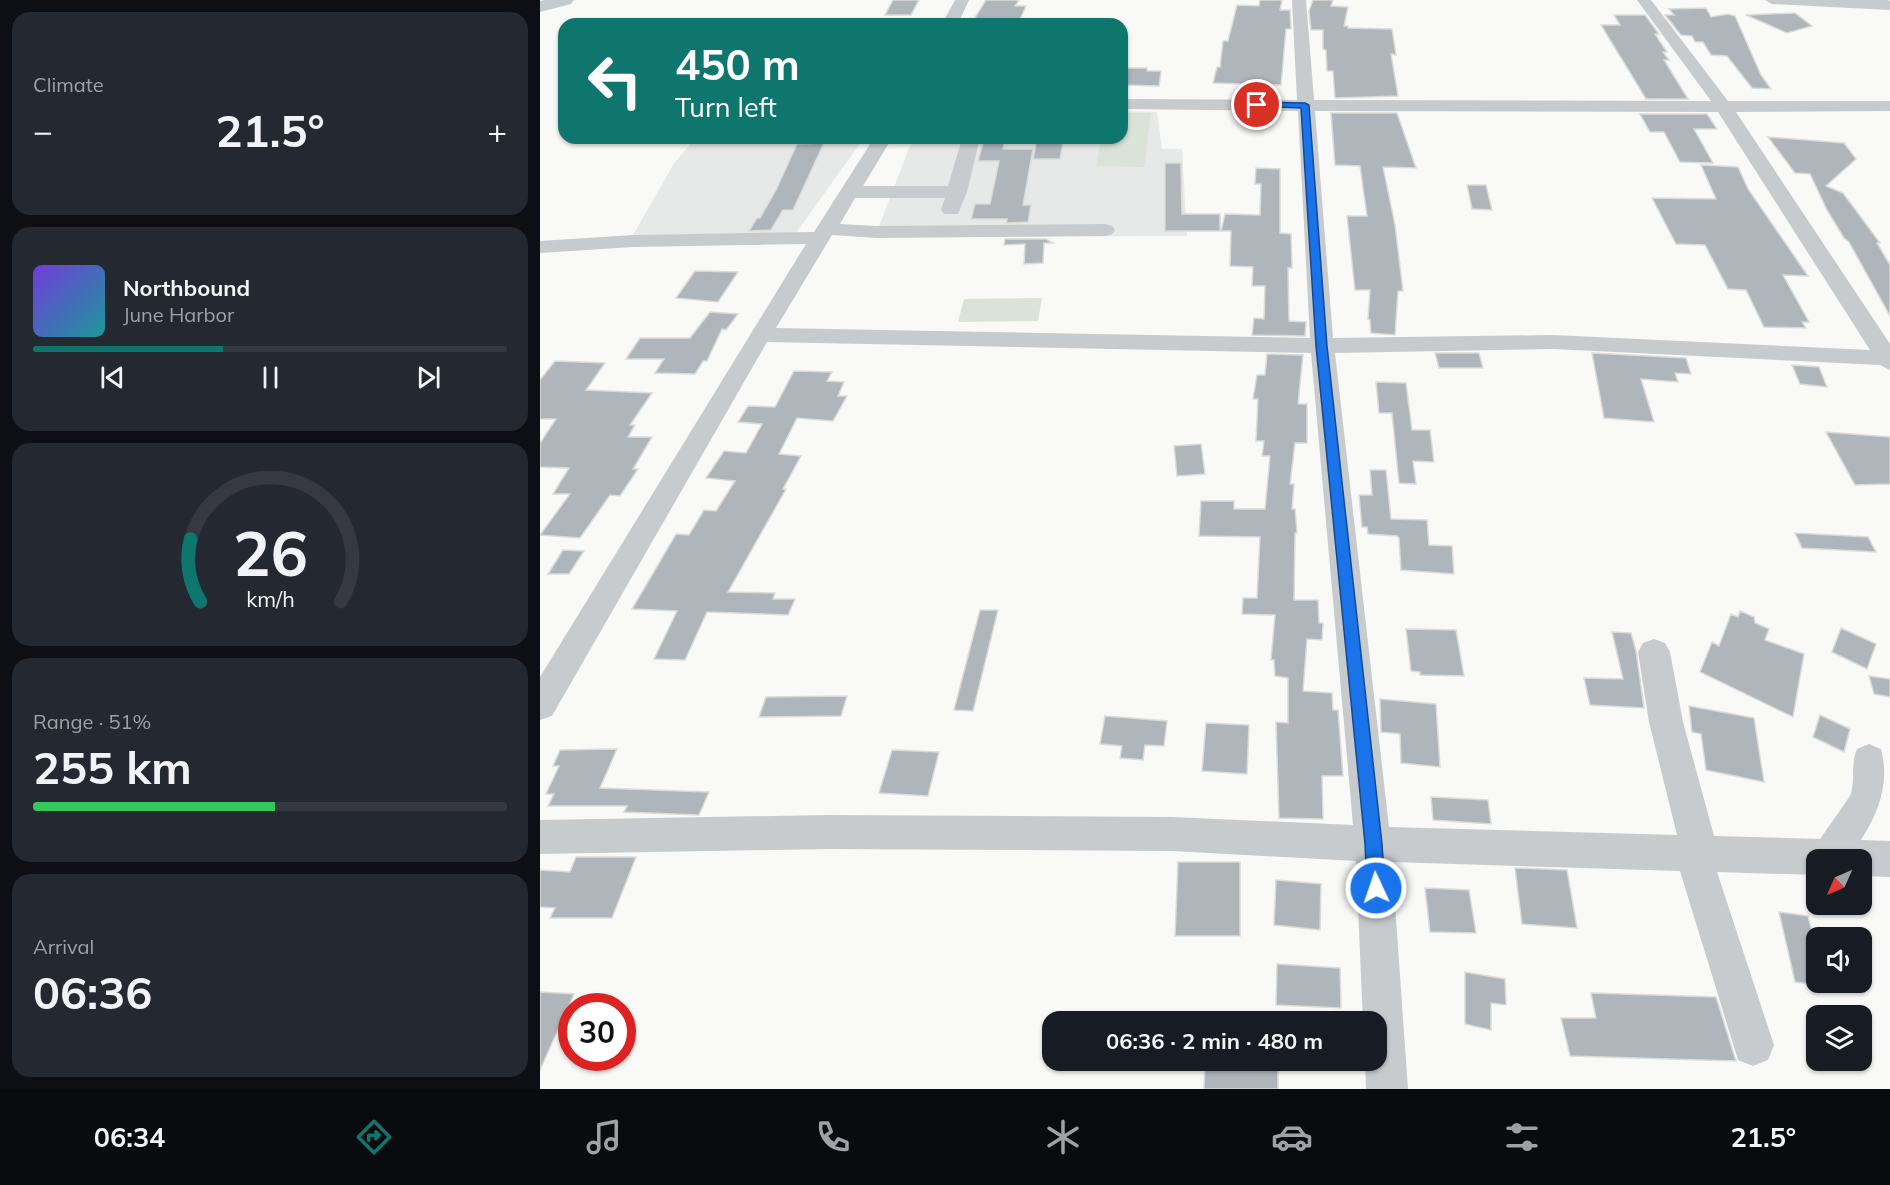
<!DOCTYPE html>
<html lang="en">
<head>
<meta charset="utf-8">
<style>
  body { margin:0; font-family:Mulish,sans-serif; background:#242831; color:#f1f3f6; height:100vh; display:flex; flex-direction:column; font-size:22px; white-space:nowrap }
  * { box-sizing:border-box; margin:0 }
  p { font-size:20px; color:#9ea1a6 }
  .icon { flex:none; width:33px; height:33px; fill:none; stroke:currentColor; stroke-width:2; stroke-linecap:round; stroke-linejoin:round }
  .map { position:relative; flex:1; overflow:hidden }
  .sheet { display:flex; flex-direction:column; gap:12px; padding:12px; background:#0d0f14; width:540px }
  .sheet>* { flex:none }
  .guide { position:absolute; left:18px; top:18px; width:570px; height:126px; border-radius:18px; box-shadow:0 2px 4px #0004; background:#0f766e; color:#fff; overflow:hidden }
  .needle { width:39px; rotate:225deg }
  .buttons { position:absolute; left:1266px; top:849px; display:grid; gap:12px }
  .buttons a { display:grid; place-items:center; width:66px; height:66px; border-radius:12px; background:#171b24; box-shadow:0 2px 4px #0004; font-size:30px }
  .speed { position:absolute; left:18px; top:993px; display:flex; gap:12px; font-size:30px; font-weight:700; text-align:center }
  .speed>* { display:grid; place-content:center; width:78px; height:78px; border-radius:50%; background:#171b24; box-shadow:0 2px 4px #0004; line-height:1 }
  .speed .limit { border:9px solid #d22; background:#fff; color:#111 }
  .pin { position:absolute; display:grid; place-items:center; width:51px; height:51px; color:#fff; margin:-26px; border:3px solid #fff; border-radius:50%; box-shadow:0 2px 6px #0007 }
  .me { position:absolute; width:66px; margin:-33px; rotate:357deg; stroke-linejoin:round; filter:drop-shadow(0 0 4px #0008) }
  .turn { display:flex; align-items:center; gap:21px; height:126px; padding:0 18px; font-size:27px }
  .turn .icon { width:78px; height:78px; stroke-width:2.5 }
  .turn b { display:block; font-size:42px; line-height:51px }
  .big { font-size:45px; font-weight:700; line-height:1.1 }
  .sheet .card { flex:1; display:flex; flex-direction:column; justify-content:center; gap:9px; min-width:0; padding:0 21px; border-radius:18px; background:#242831 }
  .sheet .dial { align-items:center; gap:0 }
  .dial svg { height:156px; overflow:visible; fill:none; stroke:#363941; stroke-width:7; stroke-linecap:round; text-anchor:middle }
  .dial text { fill:#f1f3f6; stroke:none }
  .song { display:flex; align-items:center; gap:18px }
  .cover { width:72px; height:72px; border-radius:9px; background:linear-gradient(135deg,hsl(260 70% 55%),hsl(180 70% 35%)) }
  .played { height:6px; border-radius:3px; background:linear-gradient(90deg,#0f766e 40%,#363941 40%) }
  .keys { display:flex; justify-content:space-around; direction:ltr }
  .heat { display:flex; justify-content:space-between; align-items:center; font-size:33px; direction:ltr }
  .charge { height:9px; border-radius:4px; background:linear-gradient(90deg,#34c759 51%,#363941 0) }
  .trip { position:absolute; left:502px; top:1011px; width:345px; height:60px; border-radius:18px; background:#171b24; box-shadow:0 2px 4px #0004; font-weight:700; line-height:60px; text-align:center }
  .tab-bar { display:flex; height:96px; justify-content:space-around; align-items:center; background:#090b0e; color:#9ea1a6 }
  .tab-bar .icon { width:42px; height:42px }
  .tab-bar .active { color:#0f766e }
  .tab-bar b { font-size:27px; color:#f1f3f6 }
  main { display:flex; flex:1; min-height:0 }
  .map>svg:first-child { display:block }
</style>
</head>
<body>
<main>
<section class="sheet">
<div class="card"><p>Climate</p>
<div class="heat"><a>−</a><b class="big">21.5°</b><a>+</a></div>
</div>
<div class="card">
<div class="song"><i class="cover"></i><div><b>Northbound</b><p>June Harbor</p></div></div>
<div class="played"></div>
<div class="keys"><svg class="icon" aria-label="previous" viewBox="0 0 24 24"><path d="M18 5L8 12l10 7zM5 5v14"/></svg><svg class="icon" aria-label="pause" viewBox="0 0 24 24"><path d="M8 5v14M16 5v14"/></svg><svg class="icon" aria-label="next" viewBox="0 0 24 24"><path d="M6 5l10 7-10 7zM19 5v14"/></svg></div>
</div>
<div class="card dial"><svg viewBox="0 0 100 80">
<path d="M14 69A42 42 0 1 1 86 69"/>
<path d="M14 69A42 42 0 0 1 9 37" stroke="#0f766e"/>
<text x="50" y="56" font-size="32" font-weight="700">26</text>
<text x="50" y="72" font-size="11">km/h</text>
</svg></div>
<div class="card"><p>Range · 51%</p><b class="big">255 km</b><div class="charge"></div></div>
<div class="card"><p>Arrival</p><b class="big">06:36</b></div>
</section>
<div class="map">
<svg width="1350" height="1089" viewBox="0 0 1350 1089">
  <rect width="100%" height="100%" fill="#f9f9f7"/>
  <path fill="#e7e8e8" d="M582 111 617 112 622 149H642L647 236 335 237 373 138H582Z
    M155 138H324L256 233 93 235 133 165Z"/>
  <path fill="#dbe2d8" d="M582 113H611L604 167 556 166 561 138H582Z
    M502 298 498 321 418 322 424 299Z"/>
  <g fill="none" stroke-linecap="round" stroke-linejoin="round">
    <path fill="#c2cbd0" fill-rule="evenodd" d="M5 0H34L31 4 0 12V1Z"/>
  </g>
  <path fill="#aeb6bc" stroke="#dbdbd9" stroke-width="1.5" d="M353 0H379L371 15H345Z
    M446 0H479L475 6H486L478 24H431Z
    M720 0H742L740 10H750L751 29H746L741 85 673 83 677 67H680L683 41H688L697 5 719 6Z
    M773 0H793L791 6 808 7 804 26H808V28L852 29 856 55 851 54 858 96 795 98 793 71H787L786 50 783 49V30H771L769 11Z
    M1166 8 1171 17 1188 14 1195 16 1221 75 1231 89 1212 88 1187 56 1171 55 1163 42H1155L1152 36 1141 35 1125 15H1134L1129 9Z
    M1255 13 1272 26 1247 33 1206 15Z
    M1074 15H1105L1119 34H1115L1127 52H1123L1129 60H1124L1148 99H1106L1061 25H1080Z
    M582 68H607V71H621L619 86 582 85Z
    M791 113H857L876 168 843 167 855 225 863 291H858L855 335 831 333 830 320 828 319 830 290H815L807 216H827L820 166 795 165Z
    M1100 114H1167L1177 129H1154L1173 163 1140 162 1124 132H1110Z
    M1228 137 1304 143 1316 159 1286 186 1303 193 1340 243H1337L1350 265V316L1309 242 1304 238 1287 210 1270 174 1255 173Z
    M465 138 463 149H493L483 205H491L488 222 466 223 467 219H431L435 204H450L459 161H438L444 139Z
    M497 138H524L520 159H493Z
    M284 143 253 210H243L231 230 209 231 217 218H220L236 190 257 144Z
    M625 163H641L642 214H680V231H625Z
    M1161 165 1198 167 1208 189 1268 276 1243 275 1269 322H1262L1266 328 1224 327 1206 290 1188 289 1165 245 1136 244 1112 198 1176 199Z
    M716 168 740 169V233L751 234 752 268H748L749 321 766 322 765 336 712 335 714 318 724 319 725 286H712L713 267 690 266 691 231H681L685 214 720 215 721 184H715Z
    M927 185H946L952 210 932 209Z
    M465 239H506L513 243H504L503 263 484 264 485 244 464 245Z
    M155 271 198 272 178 302 136 298Z
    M170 312 198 314 186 330 182 329 167 361H163L155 374 115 373 124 359H86L100 338H150Z
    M895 353H939L943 368H899Z
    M1052 353 1146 358 1151 374 1135 373 1138 382 1101 379 1114 422 1064 418Z
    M727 354 763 355 758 404H767V443H755L750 484H754L752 509H755L757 533H755L754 600H778L779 623H783L782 640 767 639 763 691 792 693 793 710H798L803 776H782L783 819 739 818 736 722 748 723V678L735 676 734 660H731L735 615 702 614 703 598H717L720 537 659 536 661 501H694V509H725L730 456H722L724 441H716L718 399H713L717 375H725Z
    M15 361 65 363 46 390 112 393 90 425H95L88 437H112L93 469H98L80 496 70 495 40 538 0 535 30 494H13L29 468 0 467V443L16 419H0V380Z
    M1252 365 1279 367 1287 387 1260 384Z
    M254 371 292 372 287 381 304 382 298 396H307L293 421 257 418 239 454 261 456 243 489H246L188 592 235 593 233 599H255L248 615 167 612 145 660 114 659 137 611 92 609 136 534 149 535 164 510 176 511 195 481 166 478 184 451 206 453 222 424 198 422 208 406 235 407Z
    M836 382 866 383 872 430H890L894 462 873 461 876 484 859 483 852 413H839Z
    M1286 432 1350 437V484L1315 485Z
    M661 444 665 474 637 476 634 446Z
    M830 470H846L851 519 887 520 889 545 912 546 914 574 861 570 859 538 857 536 828 534 827 527H822L819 495H832Z
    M1255 533 1328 537 1336 552 1262 548Z
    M23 550 44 551 29 574H8Z
    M440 610H458L433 711 414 710Z
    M1200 611 1214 617 1215 623 1229 629 1225 640 1264 654 1253 717 1160 672 1172 642 1179 646 1191 614 1198 617Z
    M1301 628 1336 644 1327 669 1292 652Z
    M866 629 916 630 924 676 880 675V672L871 671Z
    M1072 632 1091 633 1096 651 1104 708 1050 705 1044 678 1083 679Z
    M1329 676 1350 679V697L1334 694Z
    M307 696 301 716 219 717 226 697Z
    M840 699 896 704 900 767 861 763 860 734 841 732Z
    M1149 706 1214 718 1224 782 1166 770 1161 734 1152 732Z
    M1280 715 1310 729 1304 752 1273 737Z
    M565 716 627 721 624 746 605 745 603 760 580 758 582 746 560 744Z
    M666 723 709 725 707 774 662 771Z
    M77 749 60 788 169 792 159 815 84 812 87 806H8L14 794H6L19 766H13L20 750Z
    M352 750 399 752 388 796 339 793Z
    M891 797 948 800 951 824 893 820Z
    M36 857H96L72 918H10L15 908 0 907V870L30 872Z
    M638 862H700V936H635Z
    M975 868 1027 870 1037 928 982 924Z
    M736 880 781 884 780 930 734 925Z
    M885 888 929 890 936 933 890 932Z
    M1239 912 1268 916 1271 928 1276 929V985L1255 982Z
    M737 964 800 968 801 1008 736 1005Z
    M925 972 965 979 966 1005 951 1003V1030L925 1024Z
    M0 992 34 994 0 1070Z
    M1051 993 1176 997 1196 1061 1030 1056 1021 1018H1056Z
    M665 1060H738V1089H664Z"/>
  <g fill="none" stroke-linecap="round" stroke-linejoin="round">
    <path fill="#c7cbce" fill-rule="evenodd" d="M415 0H429L418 24H402Z
      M752 0H766L774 100 1171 101 1097 0H1111L1188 101H1350V111L1196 112 1350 344V370L1340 365 1013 349 795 353 849 827 1137 835 1109 722 1098 652 1103 643 1114 639 1125 643 1130 652 1143 722 1174 836 1280 839 1310 796C1316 780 1310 765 1317 749L1329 744 1341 749C1350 782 1339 812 1321 840L1350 841V877L1322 876V860H1276V875L1177 872 1234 1045 1228 1060 1213 1066 1198 1060 1140 871 852 862 868 1089H826L825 1060H837V1022H823L816 861 632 851 288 849 0 854V820L288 815 632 817 813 825 771 353 227 342 12 716 0 720V677L266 244 93 247 0 253V241L93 235 274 232 334 138H352L323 186H408L421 142 424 138H436L439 142 427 192 418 214H404L401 210 405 198H315L300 224 337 226 565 224 572 226 575 230 572 234 565 236 337 238 292 235 236 328 770 338 758 111 582 109V99L757 100ZM775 111 1178 112 1330 350 1013 335 793 338Z
      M1225 0H1347L1350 1V10L1232 4Z"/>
  </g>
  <path fill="#1a73e8" stroke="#114b97" stroke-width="1.5" d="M717 102 765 103 769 105 787 346 842 844 845 888 842 894 836 897 829 894 827 888 825 844 776 346 761 108 714 106V103Z"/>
</svg>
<div class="buttons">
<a><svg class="needle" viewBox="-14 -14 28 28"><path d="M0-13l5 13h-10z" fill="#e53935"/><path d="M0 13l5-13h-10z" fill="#9ea1a6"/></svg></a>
<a><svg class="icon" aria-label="sound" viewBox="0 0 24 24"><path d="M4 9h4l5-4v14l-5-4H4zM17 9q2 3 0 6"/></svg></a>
<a><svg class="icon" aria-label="layers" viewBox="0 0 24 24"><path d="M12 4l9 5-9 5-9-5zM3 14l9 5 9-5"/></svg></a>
</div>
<div class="speed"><div class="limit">30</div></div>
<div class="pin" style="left:717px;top:105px;background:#d93025"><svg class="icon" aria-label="arrive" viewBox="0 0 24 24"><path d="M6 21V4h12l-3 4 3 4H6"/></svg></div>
<svg class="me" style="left:836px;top:888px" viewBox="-20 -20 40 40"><circle r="17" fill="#1a73e8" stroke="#fff" stroke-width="3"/><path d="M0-11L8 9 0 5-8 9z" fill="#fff"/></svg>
<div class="trip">06:36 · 2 min · 480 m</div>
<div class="guide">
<div class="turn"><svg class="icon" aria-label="left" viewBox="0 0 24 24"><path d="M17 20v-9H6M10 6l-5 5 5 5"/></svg><div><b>450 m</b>Turn left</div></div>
</div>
</div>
</main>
<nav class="tab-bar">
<b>06:34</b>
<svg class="icon active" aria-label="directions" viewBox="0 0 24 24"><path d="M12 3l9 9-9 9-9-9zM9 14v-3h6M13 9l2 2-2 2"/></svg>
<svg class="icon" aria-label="music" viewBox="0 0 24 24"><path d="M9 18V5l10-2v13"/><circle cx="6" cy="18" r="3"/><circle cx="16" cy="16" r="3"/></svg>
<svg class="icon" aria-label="phone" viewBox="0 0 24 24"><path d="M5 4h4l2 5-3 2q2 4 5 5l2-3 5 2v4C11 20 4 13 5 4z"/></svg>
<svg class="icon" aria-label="climate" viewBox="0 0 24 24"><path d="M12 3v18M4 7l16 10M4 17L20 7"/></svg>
<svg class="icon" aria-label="car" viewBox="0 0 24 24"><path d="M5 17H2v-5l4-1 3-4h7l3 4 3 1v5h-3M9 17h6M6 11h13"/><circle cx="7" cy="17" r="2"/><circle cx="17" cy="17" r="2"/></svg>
<svg class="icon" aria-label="filters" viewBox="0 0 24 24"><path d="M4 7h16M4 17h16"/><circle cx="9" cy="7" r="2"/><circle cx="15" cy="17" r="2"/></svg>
<b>21.5°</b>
</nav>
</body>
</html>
